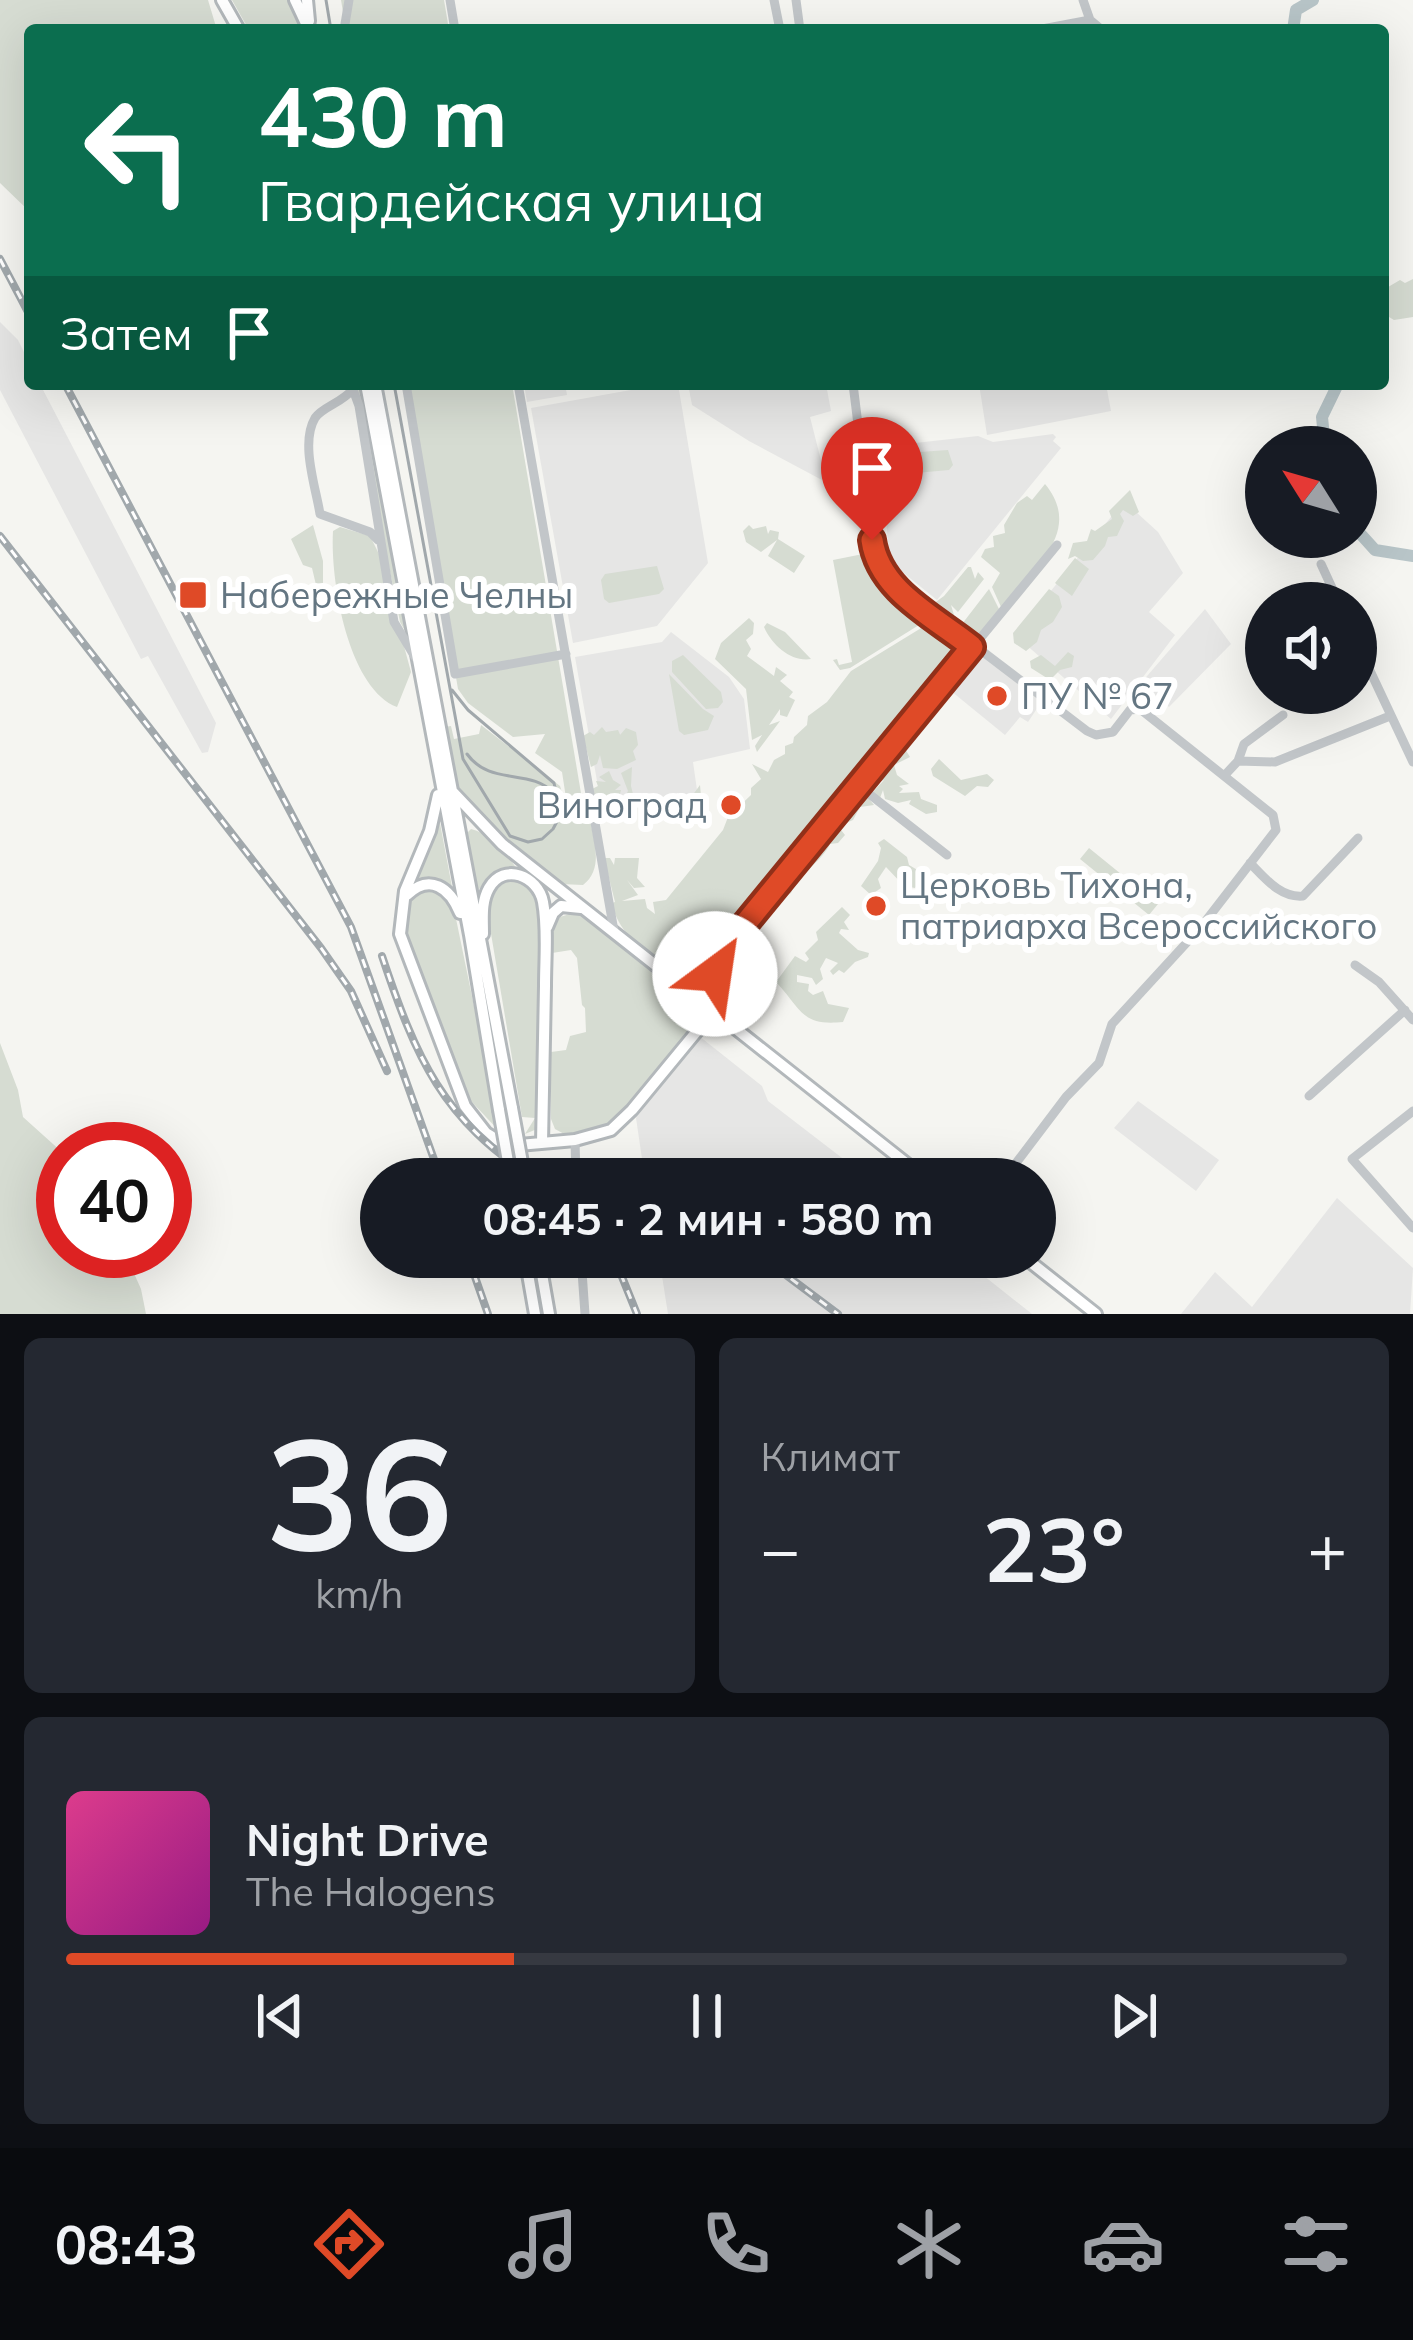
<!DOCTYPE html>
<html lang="ru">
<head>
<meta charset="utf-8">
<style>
  body { margin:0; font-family:Mulish,sans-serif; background:#242831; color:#f1f3f6; height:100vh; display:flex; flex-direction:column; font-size:45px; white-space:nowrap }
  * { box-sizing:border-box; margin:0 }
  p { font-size:39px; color:#9ea1a6 }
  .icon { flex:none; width:66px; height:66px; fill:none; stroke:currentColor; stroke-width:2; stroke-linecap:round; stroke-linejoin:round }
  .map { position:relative; height:1314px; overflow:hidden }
  .sheet { display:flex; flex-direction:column; gap:24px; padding:24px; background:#0d0f14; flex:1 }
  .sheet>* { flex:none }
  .hud { position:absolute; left:24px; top:24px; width:1365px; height:366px; border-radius:12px; box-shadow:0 12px 48px #0002; background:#0b6e4f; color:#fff; overflow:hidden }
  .needle { width:78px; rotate:307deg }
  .fabs { position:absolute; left:1245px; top:426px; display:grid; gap:24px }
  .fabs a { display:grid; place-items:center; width:132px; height:132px; border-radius:50%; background:#171b24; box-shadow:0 12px 48px #0002; font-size:60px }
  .speed { position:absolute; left:36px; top:1122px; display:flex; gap:24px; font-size:60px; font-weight:700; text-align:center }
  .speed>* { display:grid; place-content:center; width:156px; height:156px; border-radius:50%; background:#171b24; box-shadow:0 12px 48px #0002; line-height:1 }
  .speed .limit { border:18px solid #d22; background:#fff; color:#111 }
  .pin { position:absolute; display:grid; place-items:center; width:102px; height:102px; color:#fff; margin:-123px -51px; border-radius:50% 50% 50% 0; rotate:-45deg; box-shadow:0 0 12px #0007 }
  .pin .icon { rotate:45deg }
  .me { position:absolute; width:132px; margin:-66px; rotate:31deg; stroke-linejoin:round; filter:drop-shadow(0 0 9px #0008) }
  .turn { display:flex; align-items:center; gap:42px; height:252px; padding:0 36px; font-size:54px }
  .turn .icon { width:156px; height:156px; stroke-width:2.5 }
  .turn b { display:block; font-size:84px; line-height:102px }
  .then { display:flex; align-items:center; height:114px; padding:0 36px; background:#0003; gap:24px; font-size:45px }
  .big { font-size:90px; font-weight:700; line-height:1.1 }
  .sheet .tile { flex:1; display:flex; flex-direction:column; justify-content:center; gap:18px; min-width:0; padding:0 42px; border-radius:18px; background:#242831 }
  .sheet .dial { align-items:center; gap:0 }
  .dial b { font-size:156px; line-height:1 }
  .song { display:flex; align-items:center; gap:36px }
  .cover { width:144px; height:144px; border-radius:18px; background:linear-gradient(135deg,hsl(330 70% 55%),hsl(310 70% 35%)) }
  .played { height:12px; border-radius:6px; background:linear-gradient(90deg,#df4a27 35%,#363941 35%) }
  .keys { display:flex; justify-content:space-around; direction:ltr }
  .heat { display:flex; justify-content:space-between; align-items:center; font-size:66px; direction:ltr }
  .sheet .tiles { flex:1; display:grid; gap:24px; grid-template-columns:1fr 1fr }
  .tile:last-child { grid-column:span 2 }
  .trip { position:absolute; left:360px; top:1158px; width:696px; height:120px; border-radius:60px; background:#171b24; box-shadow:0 12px 48px #0002; font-weight:700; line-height:120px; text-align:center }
  .tabs { display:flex; height:192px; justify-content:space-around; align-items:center; background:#090b0e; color:#9ea1a6 }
  .tabs .icon { width:84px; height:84px }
  .tabs .active { color:#df4a27 }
  .tabs b { font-size:54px; color:#f1f3f6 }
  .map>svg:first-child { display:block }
</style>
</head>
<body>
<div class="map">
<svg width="1413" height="1314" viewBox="0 0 1413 1314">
  <rect width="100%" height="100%" fill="#f5f5f1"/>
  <path fill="#e6e6e5" d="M0 322 18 340 30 364V384H40L216 723 208 752 202 753 148 656 141 659 0 390Z
    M524 384H565L567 395 527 402Z
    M664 384H678L708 563 657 626 573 643 531 408Z
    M688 384H826L831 411 810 417 825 476 822 480 749 441 692 405Z
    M979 384H1106L1111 411 987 435Z
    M1053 434 1056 437 1053 441 1061 448 937 600 890 562 879 447 978 436 993 442Z
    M1124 501 1158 532 1183 573 1149 612 1175 635 1111 719 1015 635Z
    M1205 609 1231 644 1169 707 1141 683Z
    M671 632 729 677 744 699 750 749 693 762 698 797 638 807 636 803 602 809 575 657 662 642Z
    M985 656 1042 701 1028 722 1020 717 1005 735 951 691Z
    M699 1036 762 1086 768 1101 859 1171 857 1176 861 1179H645L636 1118Z
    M1138 1101 1219 1160 1196 1191 1114 1128Z
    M1337 1198 1413 1268 1410 1314H1181L1215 1272 1252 1307Z
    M659 1257H967L969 1264 1032 1314H668Z"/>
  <path fill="#d6dcd2" d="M0 0H208L217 30H30V212L0 183Z
    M232 0H291L302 30H249Z
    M341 0H444L449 30H346Z
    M1413 279V317L1394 320 1389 317 1383 322V290L1400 280 1405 283Z
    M353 384H361L408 636 400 622Z
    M406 384H512L584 811 589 814C593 839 605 868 583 885L561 884 507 844 461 797 453 783 444 727 451 726 454 739 479 734 481 725 560 786 568 811 562 772 535 753 545 734 513 737 468 703 458 689Z
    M948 450 953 465 949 470 905 474 899 469 898 459 906 453Z
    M1045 484C1085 532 1031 571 1001 607L992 587 1000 573 981 557 985 549 994 547 993 536 1005 533 1004 525 1017 503 1027 496 1032 500Z
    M1130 490 1139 512 1133 516 1123 510 1120 514 1124 521 1117 536 1108 537 1105 546 1093 560 1083 561 1075 556 1068 559 1073 543 1087 541 1091 529 1095 531 1112 519 1109 511Z
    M313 525 323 561V591L313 600 301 595 316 585 312 568 303 565 291 539Z
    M749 525 753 529 766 526 768 534 770 530 779 532 778 539 805 556 794 573 768 556 777 540 761 552 746 542 743 531Z
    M340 527 370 536 379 554 411 672 397 707C348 688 330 580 333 531Z
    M868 553 876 578 927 620 850 668 840 670 833 660 837 659 839 665 852 662 833 560Z
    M1075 558 1089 569 1072 596 1055 583Z
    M657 566 664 589 659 594 609 603 604 599 601 580 605 574Z
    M968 567H971L975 579 978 572 984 579 958 612 951 605 954 615 946 620 933 604 944 596Z
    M989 589 999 609 977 637 962 624Z
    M1049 589 1059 596 1062 607 1053 622 1041 630 1037 642 1026 651 1014 643 1013 633Z
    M749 618 754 623 753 634 746 640 751 649 747 656 774 676 776 667 787 675 780 681 793 692 789 697 795 700 787 717 780 715V709L769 725 780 721 757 752 755 746 762 735 752 740 746 689 715 659 721 643Z
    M931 622 959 643 962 652 715 957C701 961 678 967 664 962 641 952 616 928 612 903L615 902 604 858H610L614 865 615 858H639L637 878 645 887 634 888 627 880 638 895 622 901 645 899 647 908 655 914 653 902 666 900 723 830 728 817 751 795V788L761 779 752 764 768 772 774 760 785 754V746L793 743 794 737 807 725 808 716 827 702 851 671Z
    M767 623 785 632 811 659C792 662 773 647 764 627Z
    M1068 652 1074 656 1072 667 1060 670 1050 680 1031 668 1030 661 1041 655 1055 666Z
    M683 655 721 692 723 702 718 708 706 709 672 672V661Z
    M669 674 703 709 714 716 708 730 684 735 679 731Z
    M602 727 606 732 618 730 622 739 620 735 626 728 636 732 638 745 633 751 636 760 617 769 603 768 600 755 597 764 591 767 583 736 590 732 594 735Z
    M902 744 910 757 894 765 897 775 909 784 899 786 903 789 899 793 919 792 921 799 937 805V812L926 814 909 804 911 800 898 803 885 799 883 790 880 798 885 802 878 806 879 798 873 792 884 780 875 783 874 776Z
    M939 759 961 780 987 774 994 780 988 787 977 786 965 796 933 776 931 769Z
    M632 767 631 786 637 810 620 817H600L603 811 596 809 592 789 598 786 596 781 606 782 599 777 609 771 613 780 621 785 615 790H621L619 798 624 799 628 791 621 773Z
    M700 785 701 796 709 804 697 814 687 815 682 804 677 805 678 812 672 818 657 815 649 818V811L641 810 643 806 671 801 676 805 679 798 687 795 693 807 692 796Z
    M864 793 874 805 860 807 853 820 839 826 835 835 841 830 845 835 838 843 830 844C821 863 799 873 791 893L779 900 780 888C797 870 849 800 864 793Z
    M439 818 453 892 442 884 408 890Z
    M471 829C490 833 506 853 517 869L498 870 478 890 465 835Z
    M884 839 907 857 909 865 926 875 915 888 904 886 886 867 878 879 881 888 871 895 861 886 878 861 881 848 878 843Z
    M1089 848 1158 904 1149 915 1080 859Z
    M515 878 536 890 541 907 537 1129 525 1134 535 1118 522 1117 487 910C490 892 496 882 515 878Z
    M437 889 454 909 500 1132 471 1101 407 934C402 907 408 890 437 889Z
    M842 907 850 915 844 922 849 930 841 929 839 933 858 950 869 953 868 957 855 962 844 973 839 970 833 975 830 971 838 963 826 958 820 969 823 979 816 985 812 978 797 975V982L809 984 808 991 813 995 823 991 828 1004 849 1008 843 1022C801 1026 803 1011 776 982L795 956 806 962 809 959 805 953 818 940 816 932Z
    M579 911 702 1005 700 1021 614 1123 566 1135 555 1129 551 1119V1052L566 1050 570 1036 586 1032 585 1008 582 1005 577 958 571 950 552 953V931L560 917Z
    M709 966 715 997 707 1000 677 972Z
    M0 1043 18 1090 23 1117 63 1153V1251H124L141 1289 146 1314H0Z"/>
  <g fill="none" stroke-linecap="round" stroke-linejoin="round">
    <path stroke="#b8c5c8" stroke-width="12" d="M1293 30 1296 10 1313 0
      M1325 447 1322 417 1338 384
      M1356 529 1375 550 1413 556"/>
    <defs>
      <path id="major" d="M222 0 239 30
        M295 0 309 30
        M307 0 309 21
        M366 384 470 935 499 1110
        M375 384 512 1108
        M450 789 502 844 926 1179
        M438 795 430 831 405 891 400 934 465 1106 486 1133 507 1146 575 1140 611 1130 632 1110 702 1025 705 1013 703 1002
        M407 895C430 873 450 888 460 913
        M547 927 553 913 561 906 581 908
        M483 934C483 918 481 902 489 888 504 862 538 876 543 902 548 929 545 958 545 986 544 1038 543 1091 542 1143
        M525 1257 535 1314
        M539 1257 549 1314
        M1024 1257 1096 1314"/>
    </defs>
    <use href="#major" stroke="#b3b8bb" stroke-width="16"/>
    <path stroke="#c2c6c9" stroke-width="9" d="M450 0 455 30
      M774 0 780 30
      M796 0 800 30
      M1083 0 1090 20 1102 30
      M344 30 349 0
      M1037 30 1090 20
      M351 384 359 406 394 622 415 657
      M406 384 455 674 566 654
      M518 384 614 931
      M853 384 874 554 886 578 1087 731 1096 735 1113 732 1130 710 1140 709 1273 815 1276 830 1201 927 1112 1024 1099 1063 1066 1097 1004 1179
      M353 389C342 403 322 407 315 418 300 443 316 488 320 514L370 532 378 540
      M1321 564 1339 603
      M1356 641 1413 762
      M1238 761 1244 744 1283 715
      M1224 776 1238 761 1275 762 1390 716
      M859 786 947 855
      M1250 863C1265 878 1280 898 1303 896L1358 838
      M718 957 715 974 723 1016
      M654 963 686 967 718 957 1057 545
      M1355 965 1379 982 1413 1020
      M1309 1096 1405 1010
      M1413 1111 1352 1159 1413 1228
      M575 1140 576 1179
      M581 1257 585 1314"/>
    <use href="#major" stroke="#fff" stroke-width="10"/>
    <path stroke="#a1a8ac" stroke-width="3" d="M326 0 331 30
      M394 384 463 759 510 836 528 842 542 839 553 829 561 814 554 783 468 710 452 690
      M467 754C491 787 530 767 555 794"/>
    <defs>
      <path id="rail" d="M0 259 30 316
        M65 384 351 927 441 1179
        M0 536 321 948 351 991 387 1071
        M382 956C416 1058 442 1120 536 1179
        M468 1257 488 1314
        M614 1257 637 1314
        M762 1257 838 1314"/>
    </defs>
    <use href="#rail" stroke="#a1a8ac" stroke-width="8"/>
    <use href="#rail" stroke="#fff" stroke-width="3" stroke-dasharray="9" stroke-linecap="butt"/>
    <defs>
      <path id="major-bridge" d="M512 1108 525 1179
        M499 1110 511 1179"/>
    </defs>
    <use href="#major-bridge" stroke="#b3b8bb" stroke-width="16" stroke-linecap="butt"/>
    <use href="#major-bridge" stroke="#fff" stroke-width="10"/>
  </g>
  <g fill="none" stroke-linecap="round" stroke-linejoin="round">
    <defs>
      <path id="route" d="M715 974 718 957 972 647C935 617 879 591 872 540"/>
    </defs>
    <use href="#route" stroke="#913019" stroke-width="30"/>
    <use href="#route" stroke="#df4a27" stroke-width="21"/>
  </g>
  <g fill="#df4a27" stroke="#fff" stroke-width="4.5">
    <rect x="178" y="580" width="30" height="30" rx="6"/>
    <circle cx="997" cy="696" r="12"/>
    <circle cx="731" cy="805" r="12"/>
    <circle cx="876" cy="906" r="12"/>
  </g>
  <g text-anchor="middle" stroke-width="12" stroke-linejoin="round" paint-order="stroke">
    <g font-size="36" fill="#647682" stroke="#fff" text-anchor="start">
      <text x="220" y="608">Набережные Челны</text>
      <text x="1021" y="709">ПУ № 67</text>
      <text x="707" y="818" text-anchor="end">Виноград</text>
      <text x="900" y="898">Церковь Тихона,<tspan x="900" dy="41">патриарха Всероссийского</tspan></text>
    </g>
  </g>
</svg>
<div class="fabs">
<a><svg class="needle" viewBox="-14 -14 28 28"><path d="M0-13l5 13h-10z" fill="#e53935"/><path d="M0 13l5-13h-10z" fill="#9ea1a6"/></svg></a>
<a><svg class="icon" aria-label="sound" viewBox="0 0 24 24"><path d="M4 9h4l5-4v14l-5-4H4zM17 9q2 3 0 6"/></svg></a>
</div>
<div class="speed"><div class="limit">40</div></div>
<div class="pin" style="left:872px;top:540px;background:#d93025"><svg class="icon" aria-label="arrive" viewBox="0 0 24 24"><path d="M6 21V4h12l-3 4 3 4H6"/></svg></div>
<svg class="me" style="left:715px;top:974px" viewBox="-20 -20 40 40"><circle r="19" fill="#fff"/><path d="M0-13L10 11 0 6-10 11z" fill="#df4a27"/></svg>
<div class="trip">08:45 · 2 мин · 580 m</div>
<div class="hud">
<div class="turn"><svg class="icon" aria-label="left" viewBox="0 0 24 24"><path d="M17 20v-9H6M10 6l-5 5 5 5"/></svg><div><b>430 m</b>Гвардейская улица</div></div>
<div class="then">Затем<svg class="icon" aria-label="arrive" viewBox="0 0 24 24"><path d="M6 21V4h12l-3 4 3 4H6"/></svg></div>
</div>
</div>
<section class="sheet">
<div class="tiles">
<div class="tile dial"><b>36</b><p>km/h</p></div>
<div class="tile"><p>Климат</p>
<div class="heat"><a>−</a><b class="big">23°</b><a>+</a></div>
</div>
<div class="tile">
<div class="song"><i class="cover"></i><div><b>Night Drive</b><p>The Halogens</p></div></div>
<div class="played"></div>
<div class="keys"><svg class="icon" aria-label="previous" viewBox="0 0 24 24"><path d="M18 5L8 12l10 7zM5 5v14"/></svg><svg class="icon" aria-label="pause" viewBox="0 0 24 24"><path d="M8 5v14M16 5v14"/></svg><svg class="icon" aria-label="next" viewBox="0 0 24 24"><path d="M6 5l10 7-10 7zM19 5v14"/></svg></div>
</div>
</div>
</section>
<nav class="tabs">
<b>08:43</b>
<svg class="icon active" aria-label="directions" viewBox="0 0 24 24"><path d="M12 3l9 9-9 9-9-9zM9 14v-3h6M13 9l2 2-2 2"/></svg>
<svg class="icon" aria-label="music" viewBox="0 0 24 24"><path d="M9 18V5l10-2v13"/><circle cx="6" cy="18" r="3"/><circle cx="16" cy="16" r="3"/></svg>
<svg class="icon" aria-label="phone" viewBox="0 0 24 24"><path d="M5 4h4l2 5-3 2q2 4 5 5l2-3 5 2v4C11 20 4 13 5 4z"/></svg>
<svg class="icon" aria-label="climate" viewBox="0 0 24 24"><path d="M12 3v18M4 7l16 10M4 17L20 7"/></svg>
<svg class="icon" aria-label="car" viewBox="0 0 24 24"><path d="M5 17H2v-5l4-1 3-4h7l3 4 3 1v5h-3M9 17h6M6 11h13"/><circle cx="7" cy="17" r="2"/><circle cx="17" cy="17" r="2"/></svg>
<svg class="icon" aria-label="filters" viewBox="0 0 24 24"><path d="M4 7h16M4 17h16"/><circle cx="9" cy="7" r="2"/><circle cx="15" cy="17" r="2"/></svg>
</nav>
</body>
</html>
